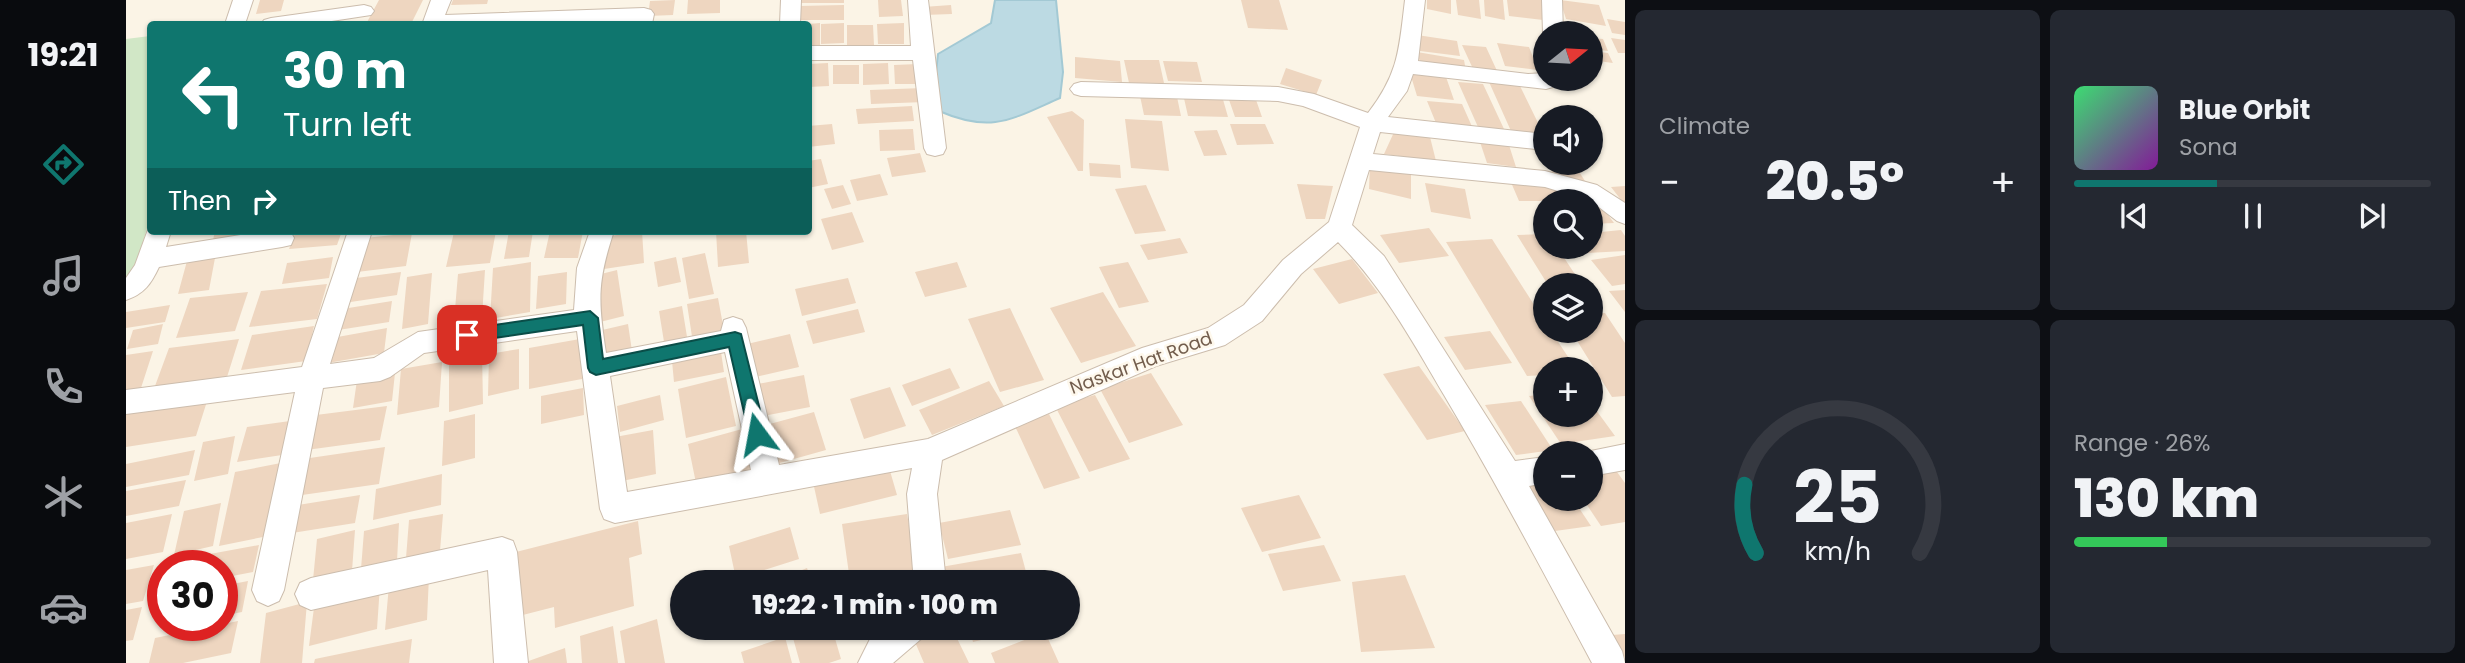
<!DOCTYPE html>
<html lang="en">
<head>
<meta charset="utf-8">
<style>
  body { margin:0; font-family:Poppins,sans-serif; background:#242831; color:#f1f3f6; height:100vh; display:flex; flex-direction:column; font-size:26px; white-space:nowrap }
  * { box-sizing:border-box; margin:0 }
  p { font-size:23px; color:#9ea1a6 }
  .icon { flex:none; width:38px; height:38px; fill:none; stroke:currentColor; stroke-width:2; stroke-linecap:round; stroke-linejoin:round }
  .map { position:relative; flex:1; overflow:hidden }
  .side { display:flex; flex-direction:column; gap:10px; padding:10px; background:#0d0f14; width:840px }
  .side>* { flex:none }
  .hud { position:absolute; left:21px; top:21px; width:665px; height:214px; border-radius:7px; box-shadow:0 2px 5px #0004; background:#0f766e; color:#fff; overflow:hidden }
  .needle { width:46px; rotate:72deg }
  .tools { position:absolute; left:1407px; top:21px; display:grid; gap:14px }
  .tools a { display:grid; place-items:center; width:70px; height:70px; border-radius:50%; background:#171b24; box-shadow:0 2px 5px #0004; font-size:35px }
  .speed { position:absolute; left:21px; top:550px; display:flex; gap:14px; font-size:35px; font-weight:700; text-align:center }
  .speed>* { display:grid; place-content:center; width:91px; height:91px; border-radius:50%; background:#171b24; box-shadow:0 2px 5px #0004; line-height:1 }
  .speed .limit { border:10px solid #d22; background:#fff; color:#111 }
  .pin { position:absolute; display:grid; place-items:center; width:60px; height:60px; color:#fff; margin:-30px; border-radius:14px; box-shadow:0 4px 10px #0006 }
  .me { position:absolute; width:77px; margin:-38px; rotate:347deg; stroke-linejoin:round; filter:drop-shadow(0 0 5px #0008) }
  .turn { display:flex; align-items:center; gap:24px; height:147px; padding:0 21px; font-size:32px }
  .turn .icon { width:91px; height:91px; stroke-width:2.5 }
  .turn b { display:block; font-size:49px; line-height:60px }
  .then { display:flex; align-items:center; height:66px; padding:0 21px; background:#0003; gap:14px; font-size:26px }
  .big { font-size:52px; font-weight:800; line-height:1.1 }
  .side .widget { flex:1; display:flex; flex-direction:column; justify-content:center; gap:10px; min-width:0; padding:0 24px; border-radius:10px; background:#242831 }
  .side .dial { align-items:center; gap:0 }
  .dial svg { height:182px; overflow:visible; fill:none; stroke:#363941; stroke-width:7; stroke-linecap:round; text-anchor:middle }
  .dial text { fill:#f1f3f6; stroke:none }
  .song { display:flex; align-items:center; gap:21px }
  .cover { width:84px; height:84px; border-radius:10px; background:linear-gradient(135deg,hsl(140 70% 55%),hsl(290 70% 35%)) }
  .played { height:7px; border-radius:4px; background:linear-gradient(90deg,#0f766e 40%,#363941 40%) }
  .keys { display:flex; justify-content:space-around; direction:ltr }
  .heat { display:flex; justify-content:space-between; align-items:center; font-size:38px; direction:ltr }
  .charge { height:10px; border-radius:5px; background:linear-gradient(90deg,#34c759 26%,#363941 0) }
  .side .tiles { flex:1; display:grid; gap:10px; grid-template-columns:repeat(2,1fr) }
  .trip { position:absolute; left:544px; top:570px; width:410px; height:70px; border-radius:35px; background:#171b24; box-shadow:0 2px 5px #0004; font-weight:800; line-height:70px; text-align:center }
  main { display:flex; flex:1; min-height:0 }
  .tab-bar { display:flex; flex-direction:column; width:126px; justify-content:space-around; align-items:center; background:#090b0e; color:#9ea1a6 }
  .tab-bar .icon { width:49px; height:49px }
  .tab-bar .on { color:#0f766e }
  .tab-bar b { font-size:32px; color:#f1f3f6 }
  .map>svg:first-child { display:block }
</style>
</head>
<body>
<main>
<nav class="tab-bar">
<b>19:21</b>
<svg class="icon on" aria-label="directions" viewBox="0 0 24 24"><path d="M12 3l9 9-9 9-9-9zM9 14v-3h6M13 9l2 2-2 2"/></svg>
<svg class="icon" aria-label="music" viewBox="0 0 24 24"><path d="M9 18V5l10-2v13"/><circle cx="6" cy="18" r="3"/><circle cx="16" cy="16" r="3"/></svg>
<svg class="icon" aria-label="phone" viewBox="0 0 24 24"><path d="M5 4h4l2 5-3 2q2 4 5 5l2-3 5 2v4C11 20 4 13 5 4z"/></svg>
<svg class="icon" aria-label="climate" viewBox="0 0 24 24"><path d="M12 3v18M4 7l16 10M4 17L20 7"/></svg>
<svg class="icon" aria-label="car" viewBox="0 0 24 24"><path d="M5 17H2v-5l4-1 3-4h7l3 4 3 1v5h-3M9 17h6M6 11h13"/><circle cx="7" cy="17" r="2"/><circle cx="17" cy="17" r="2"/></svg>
</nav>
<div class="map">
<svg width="1499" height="663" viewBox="0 0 1499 663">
  <rect width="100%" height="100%" fill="#fbf4e6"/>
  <path fill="#d1e7c6" d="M24 36V217L8 275 0 276V39Z"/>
  <path fill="#bcdae3" stroke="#a3c9d4" stroke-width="2" d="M869 0H930L937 72 934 98C886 119 866 134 813 111L809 83 812 54 865 23Z"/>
  <path fill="#eed6c0" d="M134 0H158L155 11 130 14Z
    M253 0H297L285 24H240Z
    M327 0H362L361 4 325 5Z
    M549 0 547 15 522 16 524 1Z
    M562 0H594V13L561 14Z
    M674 0H718V3H674Z
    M752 0H775L777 16 753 17Z
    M1115 0H1153L1162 30 1122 28Z
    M1301 0H1325V14L1301 9Z
    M1330 0H1353L1355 19 1332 15Z
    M1358 0H1377L1379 20 1359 16Z
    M1381 0H1416L1417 20 1383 16Z
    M1434 0 1473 5 1480 26 1440 19Z
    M718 5V20H672L673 6Z
    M825 5 826 14 798 15 797 7Z
    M510 17 509 24H472L473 18Z
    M1481 19 1499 22V35L1486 33Z
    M463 20 462 24H417L418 21Z
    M694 23V45H682V24Z
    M718 23V43L695 44V24Z
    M778 23V44H752L751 24Z
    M721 25H747L748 45H721Z
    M1291 35 1331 41 1334 56 1294 51Z
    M1465 38 1477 39 1482 51 1465 49Z
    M1485 38 1499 40V53H1492Z
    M1371 43 1403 47 1412 70 1379 66Z
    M1336 45 1360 47 1372 73 1348 71Z
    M1465 51 1482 53 1487 63 1465 60Z
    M1291 52 1338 60 1340 71 1295 65Z
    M949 57 994 61 996 82 949 78Z
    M998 60H1033L1038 83H1003Z
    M1037 61 1071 62 1076 82 1042 81Z
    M702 63 703 86 682 87V64Z
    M762 63 763 84 737 85V64Z
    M792 64 794 84H769L768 65Z
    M707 65H733V84H707Z
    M1160 68 1196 80 1190 95 1154 84Z
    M1284 73 1320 77 1328 100 1291 96Z
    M1332 82 1357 84 1378 129 1352 127Z
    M1363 82 1393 84 1417 133 1385 131Z
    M797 88 799 102 745 104 744 90Z
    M1057 94 1096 96 1102 117 1062 116Z
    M1014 96 1051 97 1055 116 1018 115Z
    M1102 97H1129L1136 117H1109Z
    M1301 101 1336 104 1348 131 1312 128Z
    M786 106 788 121 732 124 730 109Z
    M946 111 958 120 957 171H952L921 117Z
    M999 119 1036 121 1043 171 1005 168Z
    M706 124 709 144 682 147V126Z
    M1104 124H1139L1148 144 1111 145Z
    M787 129 789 150 754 151 753 130Z
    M1091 130 1101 155 1078 156 1068 131Z
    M1269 130 1303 133 1310 161 1258 154Z
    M1353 139 1382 142 1390 167 1361 163Z
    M794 153 800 172 766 177 761 158Z
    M695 159 702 184 682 188V161Z
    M963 163 994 165 995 178 964 176Z
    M1244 165 1285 174V199L1243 189Z
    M1423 167H1450L1459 181 1431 180Z
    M754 174 762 195 731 201 724 180Z
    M1384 180 1428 183 1437 201H1393Z
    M1299 183 1339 189 1345 219 1305 212Z
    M1171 184 1207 186 1199 219H1180Z
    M717 185 725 204 706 209 698 189Z
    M1020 185 1040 231 1009 234 989 189Z
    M1499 186V205L1485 187Z
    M1465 200H1471L1488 223 1465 224Z
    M726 212 738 242 706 250 695 219Z
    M1303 228 1323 256 1273 263 1254 235Z
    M1495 230 1499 236V251L1461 253 1456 247H1465V233Z
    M89 231H132V232L87 240Z
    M170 231H216L211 245 163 249Z
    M370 231 364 263 320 267 328 232Z
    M383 231H407L403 257 378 259Z
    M424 231H457L452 258H418Z
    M516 231 518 263 478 269V237Z
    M590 231H620L623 263 592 267Z
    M286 233 280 266 231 272 239 238Z
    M1419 234V247H1431L1456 285H1422L1391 235Z
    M1054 238 1062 253 1022 260 1014 245Z
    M1366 239 1419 322V331H1425L1450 369H1419V375L1401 376 1320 242Z
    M579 253 588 294 563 299 556 258Z
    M1499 255V284L1486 286 1465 260Z
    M207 257 203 278 156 284 161 263Z
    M550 257 555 282 532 287 528 262Z
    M89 258 83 290 52 294 61 261Z
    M1226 259 1252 293 1213 304 1187 269Z
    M405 262 404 312 364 319 367 268Z
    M831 262 841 287 799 297 789 272Z
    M1002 262 1023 302 993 308 973 267Z
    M359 270 356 317 328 321 332 274Z
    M491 270 498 316 474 322 467 276Z
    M275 272 271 295 218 303 223 279Z
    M441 272 440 304 410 309 412 276Z
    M306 273 302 324 276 329 281 277Z
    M722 278 730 303 676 316 669 289Z
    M201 284 191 319 123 327 135 291Z
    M1499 290V312L1483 291Z
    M122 292 109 331 50 338 64 298Z
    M977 292 1010 346 955 363 924 308Z
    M592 298 599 336 567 343 561 304Z
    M266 301 263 322 206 331 210 310Z
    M44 305 39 322 0 328V312Z
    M556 306 562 343 539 348 533 311Z
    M884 308 918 380 874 392 842 319Z
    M732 309 739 332 687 344 680 321Z
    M1479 313 1499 343V396L1486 397 1445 331H1465V314Z
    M37 324 32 344 1 349 7 330Z
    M502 324 506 351 476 358 472 331Z
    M188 326 180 361 115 370 126 335Z
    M261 328 258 353 202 363 206 338Z
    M1364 331 1386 363 1339 370 1318 337Z
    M664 334 673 367 625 378 617 345Z
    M113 339 101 377 29 386 43 348Z
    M454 339 456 379 403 389V348Z
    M393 349V389L362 396 363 354Z
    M27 351 14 391 0 393V355Z
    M356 352 357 404 323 412V360Z
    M595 352 598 372 548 382 546 361Z
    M316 362 313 407 271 415 275 369Z
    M1293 366 1339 431 1301 440 1257 374Z
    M824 368 834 388 786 406 776 385Z
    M269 373 266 401 227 408 231 380Z
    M1025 373 1057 425 1003 443 974 389Z
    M678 375 684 407 632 417 627 385Z
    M600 377 610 426 560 438 552 389Z
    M863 381 878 406 806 435 793 410Z
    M764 387 780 426 738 439 724 399Z
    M457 388 458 415 415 424V396Z
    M1419 394V415H1465V403L1489 436 1435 444 1403 396Z
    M83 395 70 436 0 447V414Z
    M534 395 538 420 494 432 491 406Z
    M969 395 1004 459 963 472 929 406Z
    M1395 401 1427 450 1390 455 1359 405Z
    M261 406 254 440 173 451 182 416Z
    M688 412 700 450 650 464 640 425Z
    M349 414V458L316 466 318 421Z
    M923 414 954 478 918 489 888 424Z
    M164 421 156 455 111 462 121 427Z
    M616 429 626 473 571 488 562 444Z
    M527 430 530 474 491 482 489 437Z
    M109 436 102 474 68 481 77 442Z
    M259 447 253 484 169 496 177 459Z
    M69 450 63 475 0 487V464Z
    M160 462 147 535 93 546 109 472Z
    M762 464 771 495 694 514 687 482Z
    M1486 465 1499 483V522L1475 526 1457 499H1465V469Z
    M316 474 315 505 247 520 250 489Z
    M60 480 53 506 0 516V491Z
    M1419 484V499H1447L1465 526 1429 531 1401 486Z
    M234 495 229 523 166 533 172 505Z
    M1173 495 1195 538 1136 552 1115 508Z
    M95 503 87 546 48 555 58 511Z
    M884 510 895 545 822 559 813 523Z
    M46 514 37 552 0 559V523Z
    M317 514 314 551 280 558 283 520Z
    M781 514 791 571 724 581 716 524Z
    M512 521 516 554 503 558 508 606 429 628 428 607 389 617 386 553Z
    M273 523 271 561 235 569 238 531Z
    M664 527 673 559 610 579 603 546Z
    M229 530 226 571 187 580 191 539Z
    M133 545 127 572 96 578V565H44L46 561Z
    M1198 545 1215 581 1157 591 1142 554Z
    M895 553 903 583H818L815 567Z
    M28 565 17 601 0 604V570Z
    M681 568 686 583H644Z
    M1279 575 1309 648 1235 652 1226 582Z
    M303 576 301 620 259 630 263 585Z
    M122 581 116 612 96 616V586Z
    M254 585 251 629 183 646 189 600Z
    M181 602 176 663H134L140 613Z
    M16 607 7 640 0 641V610Z
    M531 619 539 663H499L494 631Z
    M112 621 105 653 57 663H23L29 638Z
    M487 626 492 663H456L454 636Z
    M695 628H706L715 659 703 663H674L667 638Z
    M818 628H826L843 663H798L789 642Z
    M843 628H900V629L847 642Z
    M919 632 933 663H869L865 653Z
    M1499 634V658L1486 635Z
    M659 637 666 663H618L615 652Z
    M286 639 283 663H188L189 659Z
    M439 648 441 663H397Z"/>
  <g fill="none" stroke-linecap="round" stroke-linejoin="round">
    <defs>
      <path id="minor" d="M107 0H127L119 24H99Z
        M305 0H325L319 15 518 8 525 10 528 14 526 24H506L507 21 299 24 297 22Z
        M655 0H675L674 24H654Z
        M782 0H802L820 148 817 154 809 156 801 154 798 148 787 60H682V46H785Z
        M1279 0H1299L1292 61 1402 74 1419 73V79H1433L1427 87 1420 89 1287 74 1281 91 1262 117 1419 134V150L1254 132 1247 154 1419 171 1471 185 1499 203V224L1491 221 1465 201 1419 187 1243 170 1226 225 1258 256 1389 461 1419 457V483L1403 486 1496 651 1499 663H1466C1418 573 1370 483 1318 395 1287 342 1256 286 1212 242L1175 274 1136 321 1099 345 1030 366 816 460 811 494 820 583H788L781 494 786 468 489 523 478 519 474 509 451 331 298 353 264 377 254 381 197 388 158 590 153 601 142 606 131 601 126 590 169 392 0 414V390L176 367 222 231H246L204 364 248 358 292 332 448 310 451 268 464 231H488C471 282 472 301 480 353L595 331 598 320 607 317 616 320 620 328 653 465 802 439 1016 348 1082 328 1118 305 1157 260 1203 222 1234 127 1177 106 1152 101 955 96 948 94 944 89 948 84 955 82 1152 87 1188 94 1242 113C1273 73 1273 49 1279 0ZM599 352 625 470 501 492 484 376Z
        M1416 0H1436L1437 33H1419V36L1417 33Z
        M238 5 245 7 248 11 245 15 186 24H135L138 20 145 18Z
        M24 224V231H45L40 247 140 231H164L168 238 165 245 156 247 33 267C25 284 18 294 0 300V278L9 265Z
        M1499 444V470L1465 476V453H1455Z
        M376 537 387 541 391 552 402 663H368L362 570 185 610 174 605 169 594 174 583 185 578Z
        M758 628H800L795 639 767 663H732L744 639Z"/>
    </defs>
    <use href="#minor" stroke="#ccbdad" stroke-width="2"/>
    <use href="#minor" fill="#fff" fill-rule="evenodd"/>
  </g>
  <path fill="#0f766e" stroke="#0a4d48" stroke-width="2" d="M464 311 472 318 477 359 609 332 615 334 640 434 637 439 631 441 625 439 623 434 603 347 470 375 464 372 462 368 457 325 341 342 336 340 333 335 336 331 341 329Z"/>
  <g text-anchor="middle" stroke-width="5" stroke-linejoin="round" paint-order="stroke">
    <g font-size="18" fill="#725d4d" stroke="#fef8ec">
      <text transform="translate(1015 363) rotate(-20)" y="6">Naskar Hat Road</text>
    </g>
  </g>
</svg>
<div class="tools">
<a><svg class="needle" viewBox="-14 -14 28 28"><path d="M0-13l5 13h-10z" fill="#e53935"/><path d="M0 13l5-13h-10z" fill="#9ea1a6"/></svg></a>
<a><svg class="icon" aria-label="sound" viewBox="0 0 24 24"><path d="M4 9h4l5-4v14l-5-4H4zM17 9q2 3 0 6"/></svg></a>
<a><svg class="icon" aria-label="search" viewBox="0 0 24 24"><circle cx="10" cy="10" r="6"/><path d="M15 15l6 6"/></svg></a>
<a><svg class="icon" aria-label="layers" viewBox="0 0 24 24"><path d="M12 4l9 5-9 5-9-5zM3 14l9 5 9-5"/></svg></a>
<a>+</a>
<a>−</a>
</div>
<div class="speed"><div class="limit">30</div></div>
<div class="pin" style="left:341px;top:335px;background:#d93025"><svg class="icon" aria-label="arrive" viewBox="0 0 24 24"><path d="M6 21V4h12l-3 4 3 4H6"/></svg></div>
<svg class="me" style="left:631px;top:434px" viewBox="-20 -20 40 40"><path d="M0-17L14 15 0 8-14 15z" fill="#0f766e" stroke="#fff" stroke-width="4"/></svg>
<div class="trip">19:22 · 1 min · 100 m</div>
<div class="hud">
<div class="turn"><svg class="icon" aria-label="left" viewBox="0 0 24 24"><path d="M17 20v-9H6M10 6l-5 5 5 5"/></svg><div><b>30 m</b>Turn left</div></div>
<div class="then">Then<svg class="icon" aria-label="right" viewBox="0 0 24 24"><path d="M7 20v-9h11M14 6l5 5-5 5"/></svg></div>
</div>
</div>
<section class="side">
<div class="tiles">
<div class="widget"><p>Climate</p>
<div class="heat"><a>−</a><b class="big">20.5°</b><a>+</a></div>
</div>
<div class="widget">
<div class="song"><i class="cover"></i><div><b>Blue Orbit</b><p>Sona</p></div></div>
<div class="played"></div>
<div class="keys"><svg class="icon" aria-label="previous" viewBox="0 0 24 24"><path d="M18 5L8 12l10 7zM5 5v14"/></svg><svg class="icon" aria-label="pause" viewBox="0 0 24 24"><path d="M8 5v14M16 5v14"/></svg><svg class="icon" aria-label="next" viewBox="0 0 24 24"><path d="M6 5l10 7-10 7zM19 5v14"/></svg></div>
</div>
<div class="widget dial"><svg viewBox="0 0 100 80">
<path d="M14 69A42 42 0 1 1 86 69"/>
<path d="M14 69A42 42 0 0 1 9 39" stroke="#0f766e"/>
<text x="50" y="56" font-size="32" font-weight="700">25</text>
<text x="50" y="72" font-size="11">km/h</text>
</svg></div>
<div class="widget"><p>Range · 26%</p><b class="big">130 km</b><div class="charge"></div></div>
</div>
</section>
</main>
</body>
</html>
